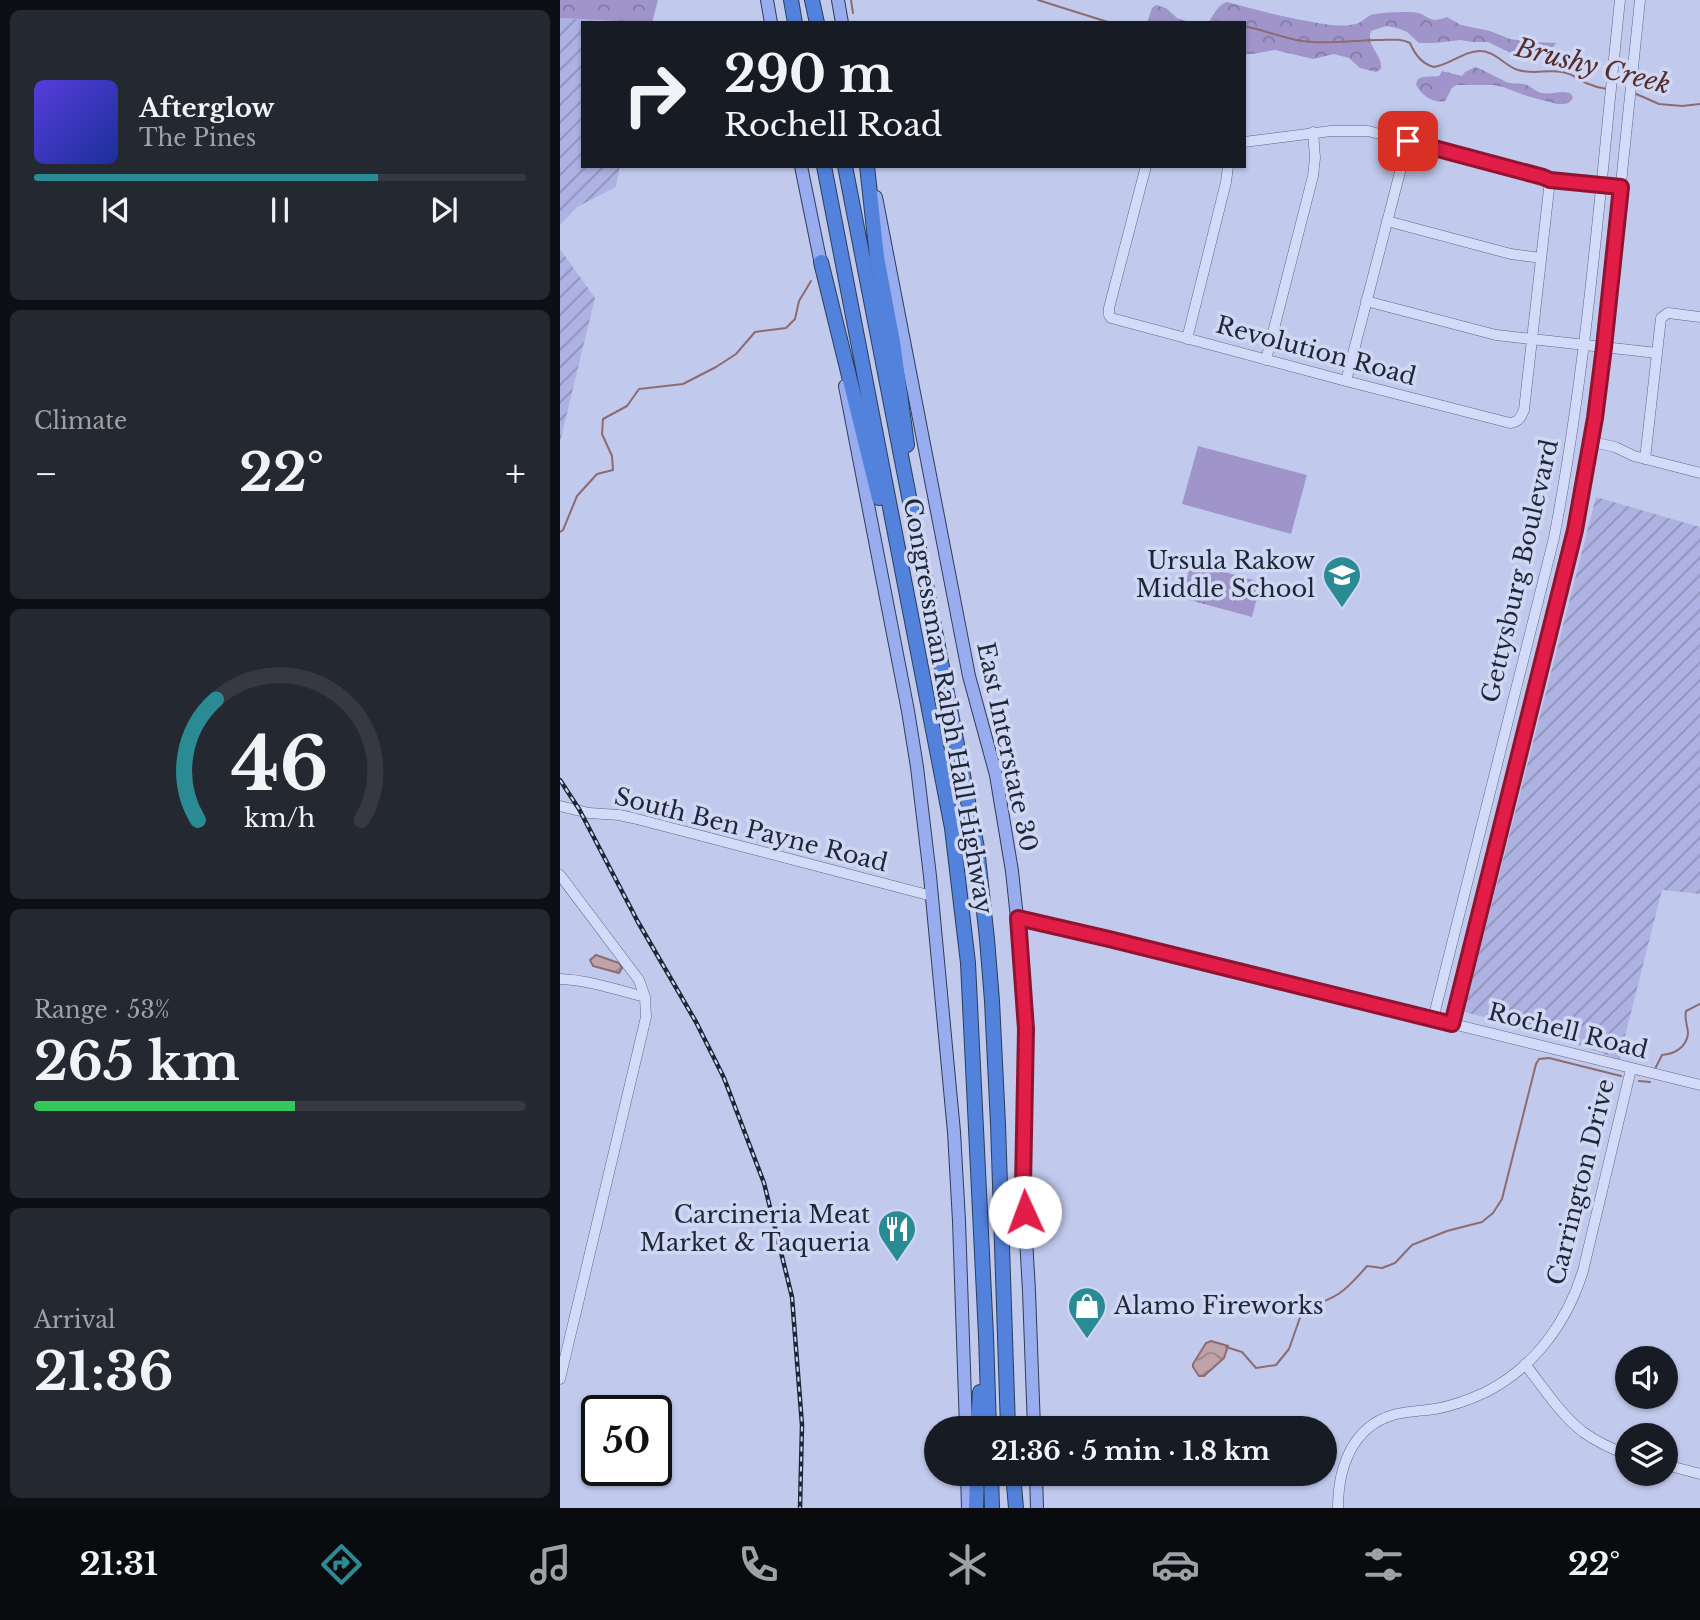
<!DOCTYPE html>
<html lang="en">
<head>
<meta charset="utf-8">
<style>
  body { margin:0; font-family:"Libre Baskerville",serif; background:#242831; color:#f1f3f6; height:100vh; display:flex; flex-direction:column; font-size:26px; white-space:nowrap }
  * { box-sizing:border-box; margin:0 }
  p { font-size:23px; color:#9ea1a6 }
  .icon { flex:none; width:38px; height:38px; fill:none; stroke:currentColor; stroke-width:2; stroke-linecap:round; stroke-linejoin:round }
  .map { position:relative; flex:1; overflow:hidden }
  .panel { display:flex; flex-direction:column; gap:10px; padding:10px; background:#0d0f14; width:560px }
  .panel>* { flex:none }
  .guide { position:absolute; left:21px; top:21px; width:665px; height:147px; border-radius:0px; box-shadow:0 2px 5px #0004; background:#171b24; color:#f1f3f6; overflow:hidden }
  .controls { position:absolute; left:1055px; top:1346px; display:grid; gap:14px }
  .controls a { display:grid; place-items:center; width:63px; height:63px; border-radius:50%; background:#171b24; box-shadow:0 2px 5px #0004; font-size:35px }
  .speed { position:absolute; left:21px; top:1395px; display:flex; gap:14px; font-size:35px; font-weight:700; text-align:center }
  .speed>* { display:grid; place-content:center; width:91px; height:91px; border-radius:50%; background:#171b24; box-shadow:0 2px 5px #0004; line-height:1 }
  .speed .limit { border:4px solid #111; border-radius:10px; background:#fff; color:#111 }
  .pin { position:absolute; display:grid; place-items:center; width:60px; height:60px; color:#fff; margin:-30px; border-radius:14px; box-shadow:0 4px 10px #0006 }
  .me { position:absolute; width:77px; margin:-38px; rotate:358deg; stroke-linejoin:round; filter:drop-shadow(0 0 5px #0008) }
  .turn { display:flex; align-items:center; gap:24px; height:147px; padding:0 28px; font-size:32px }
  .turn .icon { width:91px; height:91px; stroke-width:2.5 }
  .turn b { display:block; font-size:49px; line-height:60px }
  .big { font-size:52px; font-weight:800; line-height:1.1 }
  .panel .card { flex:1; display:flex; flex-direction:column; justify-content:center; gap:10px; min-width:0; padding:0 24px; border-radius:10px; background:#242831 }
  .panel .dial { align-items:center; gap:0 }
  .dial svg { height:182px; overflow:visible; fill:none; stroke:#363941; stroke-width:7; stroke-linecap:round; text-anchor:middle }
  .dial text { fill:#f1f3f6; stroke:none }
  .song { display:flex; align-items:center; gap:21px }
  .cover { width:84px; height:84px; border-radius:10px; background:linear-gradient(135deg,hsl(250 70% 55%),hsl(230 70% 35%)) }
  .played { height:7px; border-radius:4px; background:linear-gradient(90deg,#2a8b94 70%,#363941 70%) }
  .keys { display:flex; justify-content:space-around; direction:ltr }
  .heat { display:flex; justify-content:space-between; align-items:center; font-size:38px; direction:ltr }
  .charge { height:10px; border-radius:5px; background:linear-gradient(90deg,#34c759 53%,#363941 0) }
  .trip { position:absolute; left:364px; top:1416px; width:413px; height:70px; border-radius:35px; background:#171b24; box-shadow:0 2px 5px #0004; font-weight:800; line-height:70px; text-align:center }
  .tabs { display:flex; height:112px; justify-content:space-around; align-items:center; background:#090b0e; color:#9ea1a6 }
  .tabs .icon { width:49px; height:49px }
  .tabs .current { color:#2a8b94 }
  .tabs b { font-size:32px; color:#f1f3f6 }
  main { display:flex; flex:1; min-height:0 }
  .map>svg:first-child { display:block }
</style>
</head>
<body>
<main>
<section class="panel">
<div class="card">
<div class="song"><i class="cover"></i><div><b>Afterglow</b><p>The Pines</p></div></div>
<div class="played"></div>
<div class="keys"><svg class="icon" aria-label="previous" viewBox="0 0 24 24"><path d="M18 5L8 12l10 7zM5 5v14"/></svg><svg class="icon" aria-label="pause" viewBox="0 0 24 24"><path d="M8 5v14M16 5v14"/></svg><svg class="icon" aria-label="next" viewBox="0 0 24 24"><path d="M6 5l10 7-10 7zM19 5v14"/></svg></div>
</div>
<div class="card"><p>Climate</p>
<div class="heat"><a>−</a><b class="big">22°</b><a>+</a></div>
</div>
<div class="card dial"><svg viewBox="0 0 100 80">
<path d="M14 69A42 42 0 1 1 86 69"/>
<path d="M14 69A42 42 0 0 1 22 16" stroke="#2a8b94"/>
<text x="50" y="56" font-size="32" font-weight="700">46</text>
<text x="50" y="72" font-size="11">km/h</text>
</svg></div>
<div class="card"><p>Range · 53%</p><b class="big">265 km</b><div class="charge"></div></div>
<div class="card"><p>Arrival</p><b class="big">21:36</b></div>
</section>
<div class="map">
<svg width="1140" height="1508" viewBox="0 0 1140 1508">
  <defs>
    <pattern id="farmland-furrows" width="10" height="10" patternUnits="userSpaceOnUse" patternTransform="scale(1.75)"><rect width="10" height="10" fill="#aeb2e2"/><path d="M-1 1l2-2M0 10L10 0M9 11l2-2" fill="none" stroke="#8d91b8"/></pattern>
    <pattern id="forest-crowns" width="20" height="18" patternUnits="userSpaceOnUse" patternTransform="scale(1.75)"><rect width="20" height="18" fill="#a095cb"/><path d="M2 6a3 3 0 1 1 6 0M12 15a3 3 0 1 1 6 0" fill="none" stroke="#827aa6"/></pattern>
    <pattern id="park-tufts" width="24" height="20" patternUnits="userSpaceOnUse" patternTransform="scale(1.75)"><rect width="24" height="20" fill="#a095cb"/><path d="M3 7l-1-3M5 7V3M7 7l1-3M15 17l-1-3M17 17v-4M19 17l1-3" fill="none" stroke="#827aa6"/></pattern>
    <pattern id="water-waves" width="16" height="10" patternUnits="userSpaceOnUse" patternTransform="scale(1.75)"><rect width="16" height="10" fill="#bfa3a9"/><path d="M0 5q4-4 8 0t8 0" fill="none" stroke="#9b858a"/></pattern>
  </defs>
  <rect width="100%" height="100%" fill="#c1caed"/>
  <path fill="url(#farmland-furrows)" d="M0 18 71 23H23V166H60L56 187 17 207 0 225Z
    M0 249 35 298 0 442Z
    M1036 497 1140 527V894L1102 890 1059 1060 986 1032 904 1012Z"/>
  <path fill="url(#forest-crowns)" d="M0 0H98L92 23 0 18Z
    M667 2C692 9 716 15 741 20 759 23 777 28 795 24 801 23 804 19 809 16 815 12 843 12 852 12 869 13 867 25 887 17L901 25 930 31 950 39 970 42 996 43 993 47 977 46 972 49C970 55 968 57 961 58L928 42H912L901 40 874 43H859L847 32 837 28 826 26 811 31C805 46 823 54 821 69L816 72 800 68 789 58 774 54 753 59 715 50 693 54H684V23H648C654 15 657 5 667 2Z
    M596 5 606 8 617 18 632 23H587L592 8Z
    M915 67C926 71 936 77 946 82 953 85 960 82 967 85 973 88 976 92 982 93 992 95 1000 90 1010 93L1013 97C1010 105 1005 104 997 104L967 96 943 87 933 85H896L892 88 885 101C874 104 860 95 856 84L858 79 863 77 879 76 882 71 902 76 905 72Z"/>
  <path fill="url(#park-tufts)" d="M631 563 701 582 692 617 622 598Z"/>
  <path fill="#a095cb" d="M638 446 747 475 731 534 622 504Z
    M636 568 659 574 656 585 633 579Z
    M671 578 695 584 692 595 669 588Z
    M631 585 654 592 651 602 628 596Z
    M666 595 690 602 687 612 664 606Z"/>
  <path fill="url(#water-waves)" stroke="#8d6b70" stroke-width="2" d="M36 955 59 963 62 968 59 973 33 966 30 960Z
    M651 1341 668 1346 664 1358 644 1376H639L633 1367V1364L646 1343Z"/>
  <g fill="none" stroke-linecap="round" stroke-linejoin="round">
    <path stroke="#8d6b70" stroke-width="2" d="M291 0 293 13
      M478 0 551 23
      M684 26C704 30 723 38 742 41 768 45 793 40 819 40 830 40 840 38 850 43 855 55 862 64 874 67 890 65 903 51 920 51 935 51 945 66 958 70 975 75 987 69 1002 72 1011 73 1018 79 1026 83 1033 86 1040 88 1047 89
      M1074 93 1099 104 1122 106 1140 104
      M0 532 3 530 17 496 37 474 53 470 52 456 42 434 43 419 67 406 79 389 123 384 156 367 176 354 195 332 226 328 235 319 239 301 251 281
      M1095 1069 1102 1055C1114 1054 1126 1048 1128 1034 1128 1026 1124 1019 1126 1011L1140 1004
      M1079 1081 1090 1082
      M666 1347 682 1352 696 1368 716 1365 729 1349 743 1309C777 1298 784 1293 807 1266L822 1268 835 1263 852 1245 887 1231 922 1222 933 1213 942 1199 976 1064 979 1059 989 1058 1061 1076"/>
    <defs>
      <path id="minor" d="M684 142 771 131H808L983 177 990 180 1061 187
        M586 166 549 308V315L551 318 786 381 950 423C959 422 961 417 964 410L990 180
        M827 221 951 254 981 258
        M806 301 936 335 1097 353
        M627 339 666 182 668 166
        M706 360 753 176 755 158 753 132
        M786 381 848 141
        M1032 442 1055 447 1074 456 1140 473
        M1085 459 1101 318 1108 313 1140 317
        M0 806 29 813 59 815 73 818 372 896
        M0 875 79 980 85 997 86 1017 0 1379
        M458 918 549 939 1140 1085
        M0 979C29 980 57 990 85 997
        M873 1019 994 538C1028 360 1041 179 1060 0
        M892 1024 998 604 1015 530 1032 442 1044 347 1080 0
        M965 1364C983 1387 1000 1414 1023 1432 1037 1442 1052 1449 1068 1455
        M1106 1465 1140 1474
        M778 1508C778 1468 792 1427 833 1415 846 1411 862 1411 875 1409 892 1406 911 1399 926 1392 975 1367 1007 1322 1023 1271L1071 1069"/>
      <path id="major" d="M207 0 211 23
        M278 0 282 23
        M241 166 262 269
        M316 197 409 676 436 775 452 871 459 937 466 1029 463 1186 469 1291 474 1428
        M285 386 348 711 357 767 370 876 394 1132 399 1221 406 1428
        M407 1474 408 1508
        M476 1474 477 1508"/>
      <path id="highway" d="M231 0 235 23
        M252 0 257 23
        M264 166 392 828 408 963 426 1336 429 1428
        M285 166 417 848 427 939 432 1001 438 1124 448 1428
        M307 166 317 257 333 342 347 445
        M261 262 319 498
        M418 1428 420 1392
        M431 1474 432 1508
        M453 1474 456 1508
        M416 1508 417 1474"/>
    </defs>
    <use href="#minor" stroke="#596a86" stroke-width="11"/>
    <use href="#major" stroke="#2d3e54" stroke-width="14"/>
    <use href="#highway" stroke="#2d3e54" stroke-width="16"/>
    <use href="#minor" stroke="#d4dbf8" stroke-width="10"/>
    <use href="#major" stroke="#99acf0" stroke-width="12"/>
    <use href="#highway" stroke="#5282dc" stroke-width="14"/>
    <defs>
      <path id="rail" d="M0 780 19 809 78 922 136 1022 164 1078 204 1183 232 1297 242 1425 240 1508"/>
    </defs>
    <use href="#rail" stroke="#1d2736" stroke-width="4.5"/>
    <use href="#rail" stroke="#d0d7f5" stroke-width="2" stroke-dasharray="5" stroke-linecap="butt"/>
  </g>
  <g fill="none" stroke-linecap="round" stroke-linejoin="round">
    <defs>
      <path id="route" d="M465 1212 463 1186 466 1029 458 918 549 939 892 1024 1015 530 1035 418 1044 347 1061 187 990 180 983 177 848 141"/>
    </defs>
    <use href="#route" stroke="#92132f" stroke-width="18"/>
    <use href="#route" stroke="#e11d48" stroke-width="12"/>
  </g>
  <defs>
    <symbol id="school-pin" viewBox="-11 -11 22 30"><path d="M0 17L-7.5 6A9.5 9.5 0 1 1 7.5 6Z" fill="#2a8b94" stroke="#d0d7f5"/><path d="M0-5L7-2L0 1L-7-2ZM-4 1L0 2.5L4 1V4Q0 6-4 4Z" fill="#fff"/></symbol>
    <symbol id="restaurant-pin" viewBox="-11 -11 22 30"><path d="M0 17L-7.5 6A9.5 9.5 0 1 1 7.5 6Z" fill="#2a8b94" stroke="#d0d7f5"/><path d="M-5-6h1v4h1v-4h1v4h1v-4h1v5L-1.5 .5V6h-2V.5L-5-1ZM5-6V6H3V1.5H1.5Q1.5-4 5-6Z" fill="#fff"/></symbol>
    <symbol id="shop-pin" viewBox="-11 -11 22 30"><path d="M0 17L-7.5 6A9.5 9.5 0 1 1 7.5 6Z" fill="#2a8b94" stroke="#d0d7f5"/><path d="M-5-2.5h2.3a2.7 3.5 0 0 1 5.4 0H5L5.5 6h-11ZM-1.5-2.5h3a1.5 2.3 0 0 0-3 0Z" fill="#fff"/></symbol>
  </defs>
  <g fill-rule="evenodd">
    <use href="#school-pin" x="760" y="553" width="44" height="60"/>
    <use href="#restaurant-pin" x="315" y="1207" width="44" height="60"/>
    <use href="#shop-pin" x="505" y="1284" width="44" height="60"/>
  </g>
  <g text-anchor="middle" stroke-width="7" stroke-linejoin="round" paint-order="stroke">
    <g font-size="24" fill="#1d2736" stroke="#d0d7f5">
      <text transform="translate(756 351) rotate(15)" y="8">Revolution Road</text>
      <text transform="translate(960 571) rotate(-77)" y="8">Gettysburg Boulevard</text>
      <text transform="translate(388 706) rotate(80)" y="8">Congressman Ralph Hall Highway</text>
      <text transform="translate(447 747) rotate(78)" y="8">East Interstate 30</text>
      <text transform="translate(191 830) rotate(14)" y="8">South Ben Payne Road</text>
      <text transform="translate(1008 1031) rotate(14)" y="8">Rochell Road</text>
      <text transform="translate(1021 1182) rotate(-76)" y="8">Carrington Drive</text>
    </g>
    <g font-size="24" fill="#1d2736" stroke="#d0d7f5" text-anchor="end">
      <text x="755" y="569">Ursula Rakow<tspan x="755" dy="28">Middle School</tspan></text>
      <text x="310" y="1223">Carcineria Meat<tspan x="310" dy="28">Market &amp; Taqueria</tspan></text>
      <text x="554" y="1314" text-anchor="start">Alamo Fireworks</text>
    </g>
    <g font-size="26" font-style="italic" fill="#552e2c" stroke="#d0d7f5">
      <text transform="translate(1033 66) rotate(14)" y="9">Brushy Creek</text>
    </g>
  </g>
</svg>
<div class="controls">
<a><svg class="icon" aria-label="sound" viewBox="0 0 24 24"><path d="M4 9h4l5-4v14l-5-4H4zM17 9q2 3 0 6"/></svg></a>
<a><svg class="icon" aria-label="layers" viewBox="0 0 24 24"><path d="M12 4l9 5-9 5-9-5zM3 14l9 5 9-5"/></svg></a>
</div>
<div class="speed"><div class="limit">50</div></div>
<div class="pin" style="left:848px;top:141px;background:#d93025"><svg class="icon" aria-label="arrive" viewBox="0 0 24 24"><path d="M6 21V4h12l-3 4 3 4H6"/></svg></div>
<svg class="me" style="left:465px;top:1212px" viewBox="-20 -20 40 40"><circle r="19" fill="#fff"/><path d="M0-13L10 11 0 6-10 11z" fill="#e11d48"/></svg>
<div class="trip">21:36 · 5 min · 1.8 km</div>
<div class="guide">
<div class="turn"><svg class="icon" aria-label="right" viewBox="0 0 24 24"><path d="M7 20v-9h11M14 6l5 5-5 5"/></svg><div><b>290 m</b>Rochell Road</div></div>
</div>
</div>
</main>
<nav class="tabs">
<b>21:31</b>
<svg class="icon current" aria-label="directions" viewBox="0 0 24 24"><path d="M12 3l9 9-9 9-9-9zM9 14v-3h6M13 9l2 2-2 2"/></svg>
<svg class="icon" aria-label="music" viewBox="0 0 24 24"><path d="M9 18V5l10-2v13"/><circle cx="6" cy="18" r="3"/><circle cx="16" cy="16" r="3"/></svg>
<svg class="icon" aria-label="phone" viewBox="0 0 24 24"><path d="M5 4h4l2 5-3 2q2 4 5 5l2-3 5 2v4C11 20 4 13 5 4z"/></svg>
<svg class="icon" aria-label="climate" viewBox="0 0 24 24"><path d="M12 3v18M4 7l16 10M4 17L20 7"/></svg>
<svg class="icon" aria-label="car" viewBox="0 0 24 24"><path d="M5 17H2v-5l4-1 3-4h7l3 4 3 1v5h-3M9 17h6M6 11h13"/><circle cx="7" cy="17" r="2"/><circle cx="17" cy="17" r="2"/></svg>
<svg class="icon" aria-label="filters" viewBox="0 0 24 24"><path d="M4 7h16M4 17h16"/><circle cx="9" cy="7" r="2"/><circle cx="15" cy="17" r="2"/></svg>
<b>22°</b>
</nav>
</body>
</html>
